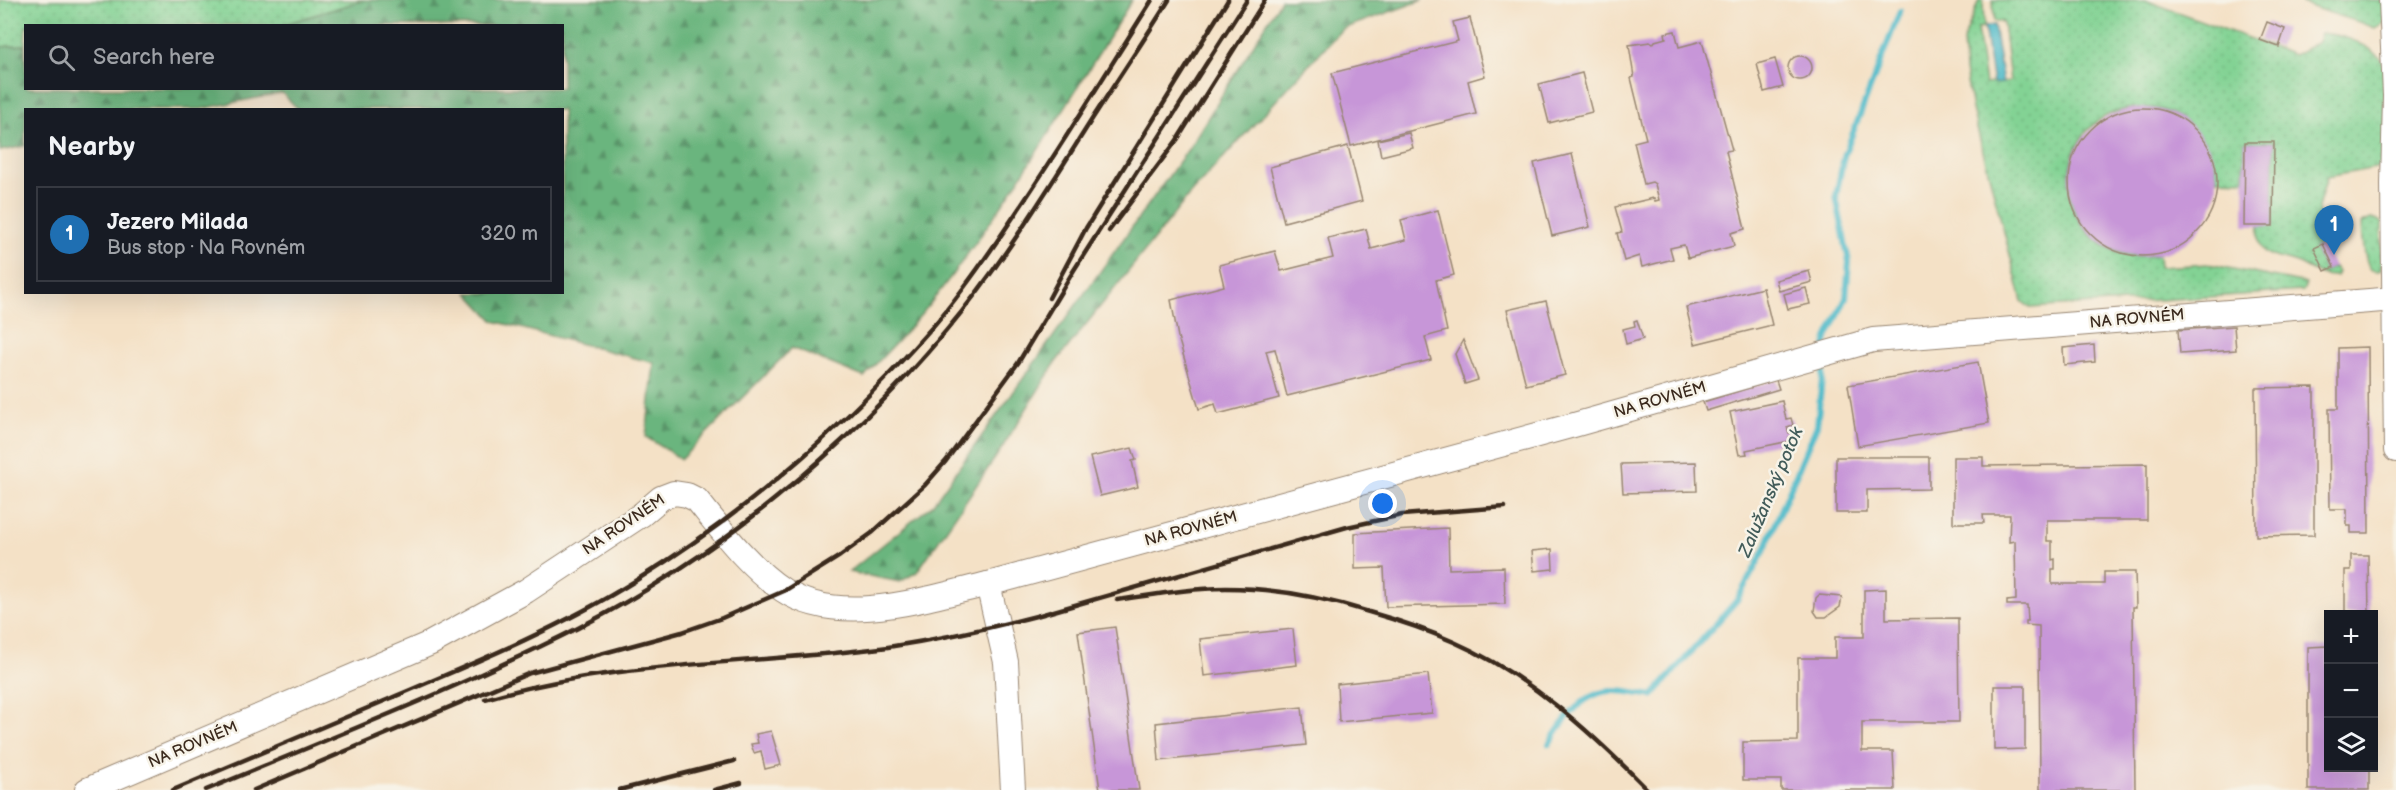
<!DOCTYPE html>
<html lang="en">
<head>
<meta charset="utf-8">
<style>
	body { margin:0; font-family:"Balsamiq Sans",sans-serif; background:#20242c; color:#f1f3f6 }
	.controls { position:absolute; right:18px; bottom:18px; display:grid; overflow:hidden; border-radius:0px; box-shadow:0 6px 24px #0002 }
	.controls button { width:54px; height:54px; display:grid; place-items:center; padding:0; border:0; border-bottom:2px solid #363941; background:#171b24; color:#f1f3f6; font:30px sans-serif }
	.you { position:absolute; left:1383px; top:504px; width:21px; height:21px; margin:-15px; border:4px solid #fff; border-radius:50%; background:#1a73e8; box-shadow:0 0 0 9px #1a73e833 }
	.badge { display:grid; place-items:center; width:39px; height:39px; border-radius:50%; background:#1f6fb2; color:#fff; font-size:20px; font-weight:700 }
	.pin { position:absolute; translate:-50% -50px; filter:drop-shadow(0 2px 3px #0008) }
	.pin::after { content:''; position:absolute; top:32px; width:21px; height:18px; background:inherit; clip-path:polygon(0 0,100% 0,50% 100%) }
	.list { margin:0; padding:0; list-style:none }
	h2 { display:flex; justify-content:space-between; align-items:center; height:78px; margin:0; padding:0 24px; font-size:26px }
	h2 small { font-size:20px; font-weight:400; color:#9ea1a6 }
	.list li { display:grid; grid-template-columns:39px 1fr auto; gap:18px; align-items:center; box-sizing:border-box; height:96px; margin:0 12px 12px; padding:0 12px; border:2px solid #363941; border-radius:0px }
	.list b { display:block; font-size:22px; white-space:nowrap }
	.list p { margin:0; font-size:20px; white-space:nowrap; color:#9ea1a6 }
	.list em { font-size:20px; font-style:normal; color:#9ea1a6 }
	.icon { flex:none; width:33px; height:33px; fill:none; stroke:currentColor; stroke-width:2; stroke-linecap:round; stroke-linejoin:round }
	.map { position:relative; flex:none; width:2396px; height:790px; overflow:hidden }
	.search { position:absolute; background:#171b24; box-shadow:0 6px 24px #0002; left:24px; top:24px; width:540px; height:66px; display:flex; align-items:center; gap:15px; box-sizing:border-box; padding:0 21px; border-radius:0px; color:#9ea1a6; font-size:22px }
	.panel { position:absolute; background:#171b24; box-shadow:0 6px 24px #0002; left:24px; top:108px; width:540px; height:186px; border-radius:0px }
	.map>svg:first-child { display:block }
	.grass { fill:url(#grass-dots); stroke:#5f7e59; stroke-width:1.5 }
	.forest { fill:url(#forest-firs); stroke:#52704e; stroke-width:1.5 }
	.water { fill:#4ebac9; stroke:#447274; stroke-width:1.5 }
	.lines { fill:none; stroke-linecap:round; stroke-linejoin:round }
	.stream { stroke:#4ebac9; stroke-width:6 }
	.building { fill:#c796d8 }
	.minor-casing { stroke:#988672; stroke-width:26 }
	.minor { stroke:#fff; stroke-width:24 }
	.rail { stroke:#3b2a1e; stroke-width:4.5 }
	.labels { text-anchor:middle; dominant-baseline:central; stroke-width:5; stroke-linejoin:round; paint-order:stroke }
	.street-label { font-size:16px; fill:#3b2a1e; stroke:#f7f3e8 }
	.water-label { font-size:18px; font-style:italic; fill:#425c5a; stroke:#f7f3e8 }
</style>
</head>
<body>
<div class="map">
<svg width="2396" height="790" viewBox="0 0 2396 790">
	<defs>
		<pattern id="grass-dots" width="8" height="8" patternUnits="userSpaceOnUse" patternTransform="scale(1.5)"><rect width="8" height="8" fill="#83d394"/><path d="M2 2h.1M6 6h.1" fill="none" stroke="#72b57f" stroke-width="1.8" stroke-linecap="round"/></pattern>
		<pattern id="forest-firs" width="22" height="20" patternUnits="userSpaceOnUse" patternTransform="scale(1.5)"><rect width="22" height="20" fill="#6ab57e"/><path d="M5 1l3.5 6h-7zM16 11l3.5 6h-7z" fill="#589367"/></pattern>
	</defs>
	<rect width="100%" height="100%" fill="#f7f3e8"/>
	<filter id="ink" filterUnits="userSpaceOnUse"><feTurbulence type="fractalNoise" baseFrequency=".0167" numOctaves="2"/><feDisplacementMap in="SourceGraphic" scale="12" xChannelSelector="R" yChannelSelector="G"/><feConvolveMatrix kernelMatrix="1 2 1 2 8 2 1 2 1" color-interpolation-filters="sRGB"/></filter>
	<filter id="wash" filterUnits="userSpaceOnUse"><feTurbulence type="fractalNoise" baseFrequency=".008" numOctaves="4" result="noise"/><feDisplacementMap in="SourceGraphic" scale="24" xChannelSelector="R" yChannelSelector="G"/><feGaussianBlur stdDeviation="1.35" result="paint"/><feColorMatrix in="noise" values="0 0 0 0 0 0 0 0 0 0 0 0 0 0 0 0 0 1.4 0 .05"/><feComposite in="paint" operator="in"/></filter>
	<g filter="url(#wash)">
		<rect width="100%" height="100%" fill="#f4e1c6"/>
		<!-- grass -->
		<g class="grass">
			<polygon points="0,0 364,0 282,25 26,26 25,45 0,47"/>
			<path d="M1979,0H1983L1984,27L1977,28L1985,84L2010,81L2003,22L1994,21L1993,0H2145L2294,55L2318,42L2321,33C2344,35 2375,45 2386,66V166L2327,177L2318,207L2323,244L2314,248L2325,271L2334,267L2338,272L2336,276C2323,277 2311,271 2301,265C2278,254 2255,263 2259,226H2273L2274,142H2245L2244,180L2217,179C2214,152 2201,131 2178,117C2165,108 2149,107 2134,108C2037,118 2052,271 2159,255L2160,267L2209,264L2306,284L2303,291L2030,308L2022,301L1972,109L1965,70L1963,41Z"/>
			<path d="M2304,0H2385L2384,23L2375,28C2350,18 2326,13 2302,3Z"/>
			<path d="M2371,219H2376L2382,223L2381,270C2377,271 2375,272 2372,270C2364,265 2362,232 2362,223Z"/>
		</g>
		<!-- forest -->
		<g class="forest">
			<path d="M364,0H1132C1066,105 1003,213 925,310C906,333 884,355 864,377L792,348L681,459L646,437L654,363L494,321L468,293L562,292V110L298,109L282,93L201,109L26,110L25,146L0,151V47L25,45L26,88H562V26L282,25Z"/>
			<polygon points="1281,0 1423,0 1342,29 1190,194 1056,362 1000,451 917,572 900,582 849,572 932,505 1189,148"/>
		</g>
		<!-- water -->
		<polygon class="water" points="1994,25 2003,83 1993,84 1984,27"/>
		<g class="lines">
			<!-- stream -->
			<g class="stream">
				<polyline points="1825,347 1827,338 1846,298 1849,262 1836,196 1844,156 1900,11"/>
				<path d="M1549,744C1562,722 1582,693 1610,691C1623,690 1639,694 1652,696L1737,600L1763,553L1817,425L1824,361"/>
			</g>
		</g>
		<g id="blocks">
			<!-- building -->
			<g class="building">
				<polygon points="1470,18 1485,76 1468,81 1476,114 1351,146 1332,73 1458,41 1453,22"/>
				<polygon points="2267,22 2285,29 2279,47 2260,40"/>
				<polygon points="1675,31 1679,47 1702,41 1732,150 1726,151 1745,229 1731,233 1734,246 1688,258 1684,245 1670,248 1673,259 1642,267 1639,256 1624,261 1617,233 1622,232 1615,207 1654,198 1655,201 1659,200 1655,184 1652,182 1644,184 1634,142 1646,139 1631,78 1634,77 1629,45 1650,42 1653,44 1655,41 1666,38 1665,33"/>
				<circle cx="1800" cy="68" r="12"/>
				<polygon points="1775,59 1783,87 1764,92 1757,64"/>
				<polygon points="1582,73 1592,112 1549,123 1539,84"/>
				<circle cx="2143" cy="182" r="74"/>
				<polygon points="1409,133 1413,148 1381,156 1378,140"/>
				<polygon points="2245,142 2274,142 2273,226 2244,226"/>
				<polygon points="1348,146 1362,201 1284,222 1270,167"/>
				<polygon points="1572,154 1590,227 1552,236 1534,163"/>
				<polygon points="1438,210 1454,275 1436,280 1447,331 1425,337 1431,360 1287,396 1275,349 1266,351 1279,398 1218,414 1215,404 1199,409 1178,337 1171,300 1224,286 1219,265 1275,251 1281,271 1333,258 1328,238 1366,229 1371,249 1406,240 1401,220"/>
				<polygon points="2323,244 2334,267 2325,271 2314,248"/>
				<polygon points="1809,271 1812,282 1779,291 1776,280"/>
				<polygon points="1763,288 1772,325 1695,344 1686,307"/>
				<polygon points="1806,288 1810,304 1788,309 1784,294"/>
				<polygon points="1546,301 1565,375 1526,385 1507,310"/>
				<polygon points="1637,320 1643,339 1626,344 1623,329 1635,326 1634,321"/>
				<polygon points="2234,326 2236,350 2180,354 2178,330"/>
				<polygon points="1463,340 1478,380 1465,384 1455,354"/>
				<polygon points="2094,345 2095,362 2064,365 2063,348"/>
				<polygon points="2368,347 2369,533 2351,533 2351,526 2347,526 2347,509 2330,509 2329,409 2338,409 2338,348"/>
				<polygon points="1978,362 1989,423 1858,446 1848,385"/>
				<polygon points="1776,380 1779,389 1706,411 1703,402"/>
				<polygon points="2314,387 2314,535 2256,536 2255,388"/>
				<polygon points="1782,401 1786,419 1791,418 1793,425 1787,427 1789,433 1793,432 1794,436 1789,437 1790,441 1746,450 1747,454 1739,455 1730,412"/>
				<polygon points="1132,448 1136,460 1132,461 1138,487 1100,496 1090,457"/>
				<polygon points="1836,457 1929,457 1929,489 1867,490 1867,513 1836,513"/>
				<polygon points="1953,457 1983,457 1983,466 2147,464 2147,520 2047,520 2047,541 2052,541 2052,560 2055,559 2055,569 2052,569 2052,584 2104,584 2104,572 2135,572 2136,607 2133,607 2135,790 2040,790 2039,626 2026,625 2026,621 2028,621 2027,605 2007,605 2007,601 2016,600 2015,541 2009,542 2010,515 1983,515 1984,523 1953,523"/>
				<polygon points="1696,462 1697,491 1623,493 1621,464"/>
				<polygon points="1448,528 1449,569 1504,567 1505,604 1386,607 1384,568 1355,569 1355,533"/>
				<polygon points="1552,549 1553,569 1534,571 1532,551"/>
				<polygon points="2351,555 2368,555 2369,614 2345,614 2345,570 2351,570"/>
				<polygon points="1886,589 1886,619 1958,618 1959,722 1862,722 1862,751 1893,751 1895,790 1781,790 1781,780 1743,780 1743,742 1798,741 1798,658 1835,658 1835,637 1864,637 1864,590"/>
				<polygon points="1819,595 1842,597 1840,607 1826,617 1818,617 1814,611 1816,598"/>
				<polygon points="1115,627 1139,790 1100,790 1078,632"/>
				<polygon points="1293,629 1297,665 1204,676 1200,639"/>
				<polygon points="2328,646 2328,768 2369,768 2369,790 2308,790 2308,647"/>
				<polygon points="1428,674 1432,713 1339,722 1337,684"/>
				<polygon points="1994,686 2025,686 2025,749 1994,750"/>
				<polygon points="1302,707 1306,745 1159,761 1156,723"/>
				<polygon points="771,731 781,765 765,769 761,751 754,753 751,744 758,743 756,734"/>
			</g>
		</g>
	</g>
	<g filter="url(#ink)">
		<use href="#blocks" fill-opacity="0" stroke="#988672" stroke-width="1.5"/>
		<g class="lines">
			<!-- minor casing -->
			<g class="minor-casing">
				<g id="minor">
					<polyline points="2391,0 2395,96 2393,184 2396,450"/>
					<polyline points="988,584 1006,662 1013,790"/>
					<path d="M87,790L431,643L526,591L641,515L661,498L674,493L687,495L697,500C723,532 749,567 783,590C839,628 928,598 988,584L1574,425L1873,340L2395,299"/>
				</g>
			</g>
			<!-- minor -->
			<use href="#minor" class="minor"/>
			<!-- rail -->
			<g class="rail">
				<polyline points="1109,231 1177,140 1265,0"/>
				<polyline points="1049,298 1086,228 1228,0"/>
				<path d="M1117,600C1153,595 1190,588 1226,588C1275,588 1322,597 1369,612C1397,620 1427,630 1454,642C1529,675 1592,733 1648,790"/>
				<path d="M485,699C616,660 754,665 888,647C939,639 990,628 1040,615L1347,527L1402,515L1505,507"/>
				<path d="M173,790C245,760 317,729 389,699C472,664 558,629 635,581C747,512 849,423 935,324C963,291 988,255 1012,219C1061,147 1106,73 1152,0"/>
				<path d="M206,790C330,738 457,689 578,628C716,558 847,449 946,331C1000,267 1044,195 1089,124C1115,83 1143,42 1169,0"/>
				<polyline points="254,790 530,673 682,632 722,618 784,591 840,556 872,533 925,485 946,461 1018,363 1074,270 1247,0"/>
				<polyline points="619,790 734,761"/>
				<polyline points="714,790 741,783"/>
			</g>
		</g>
	</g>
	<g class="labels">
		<!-- street labels -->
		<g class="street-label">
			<text transform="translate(2137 319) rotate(-5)">NA ROVNÉM</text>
			<text transform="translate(1660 400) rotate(-16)">NA ROVNÉM</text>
			<text transform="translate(624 525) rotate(-34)">NA ROVNÉM</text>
			<text transform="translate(1191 529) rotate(-15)">NA ROVNÉM</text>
			<text transform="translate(193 745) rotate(-23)">NA ROVNÉM</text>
		</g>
		<!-- water labels -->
		<g class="water-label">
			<text transform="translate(1771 492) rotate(-67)">Zalužanský potok</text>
		</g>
	</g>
</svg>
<div class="controls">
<button>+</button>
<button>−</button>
<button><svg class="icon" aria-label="layers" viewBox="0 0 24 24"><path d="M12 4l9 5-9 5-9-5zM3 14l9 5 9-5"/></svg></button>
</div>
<div class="you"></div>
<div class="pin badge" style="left:2334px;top:255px">1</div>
<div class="search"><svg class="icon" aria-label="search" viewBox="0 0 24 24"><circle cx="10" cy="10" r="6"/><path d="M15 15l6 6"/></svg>Search here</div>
<section class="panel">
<h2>Nearby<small></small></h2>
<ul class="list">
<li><span class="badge">1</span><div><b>Jezero Milada</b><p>Bus stop · Na Rovném</p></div><em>320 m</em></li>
</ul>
</section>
</div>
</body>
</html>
